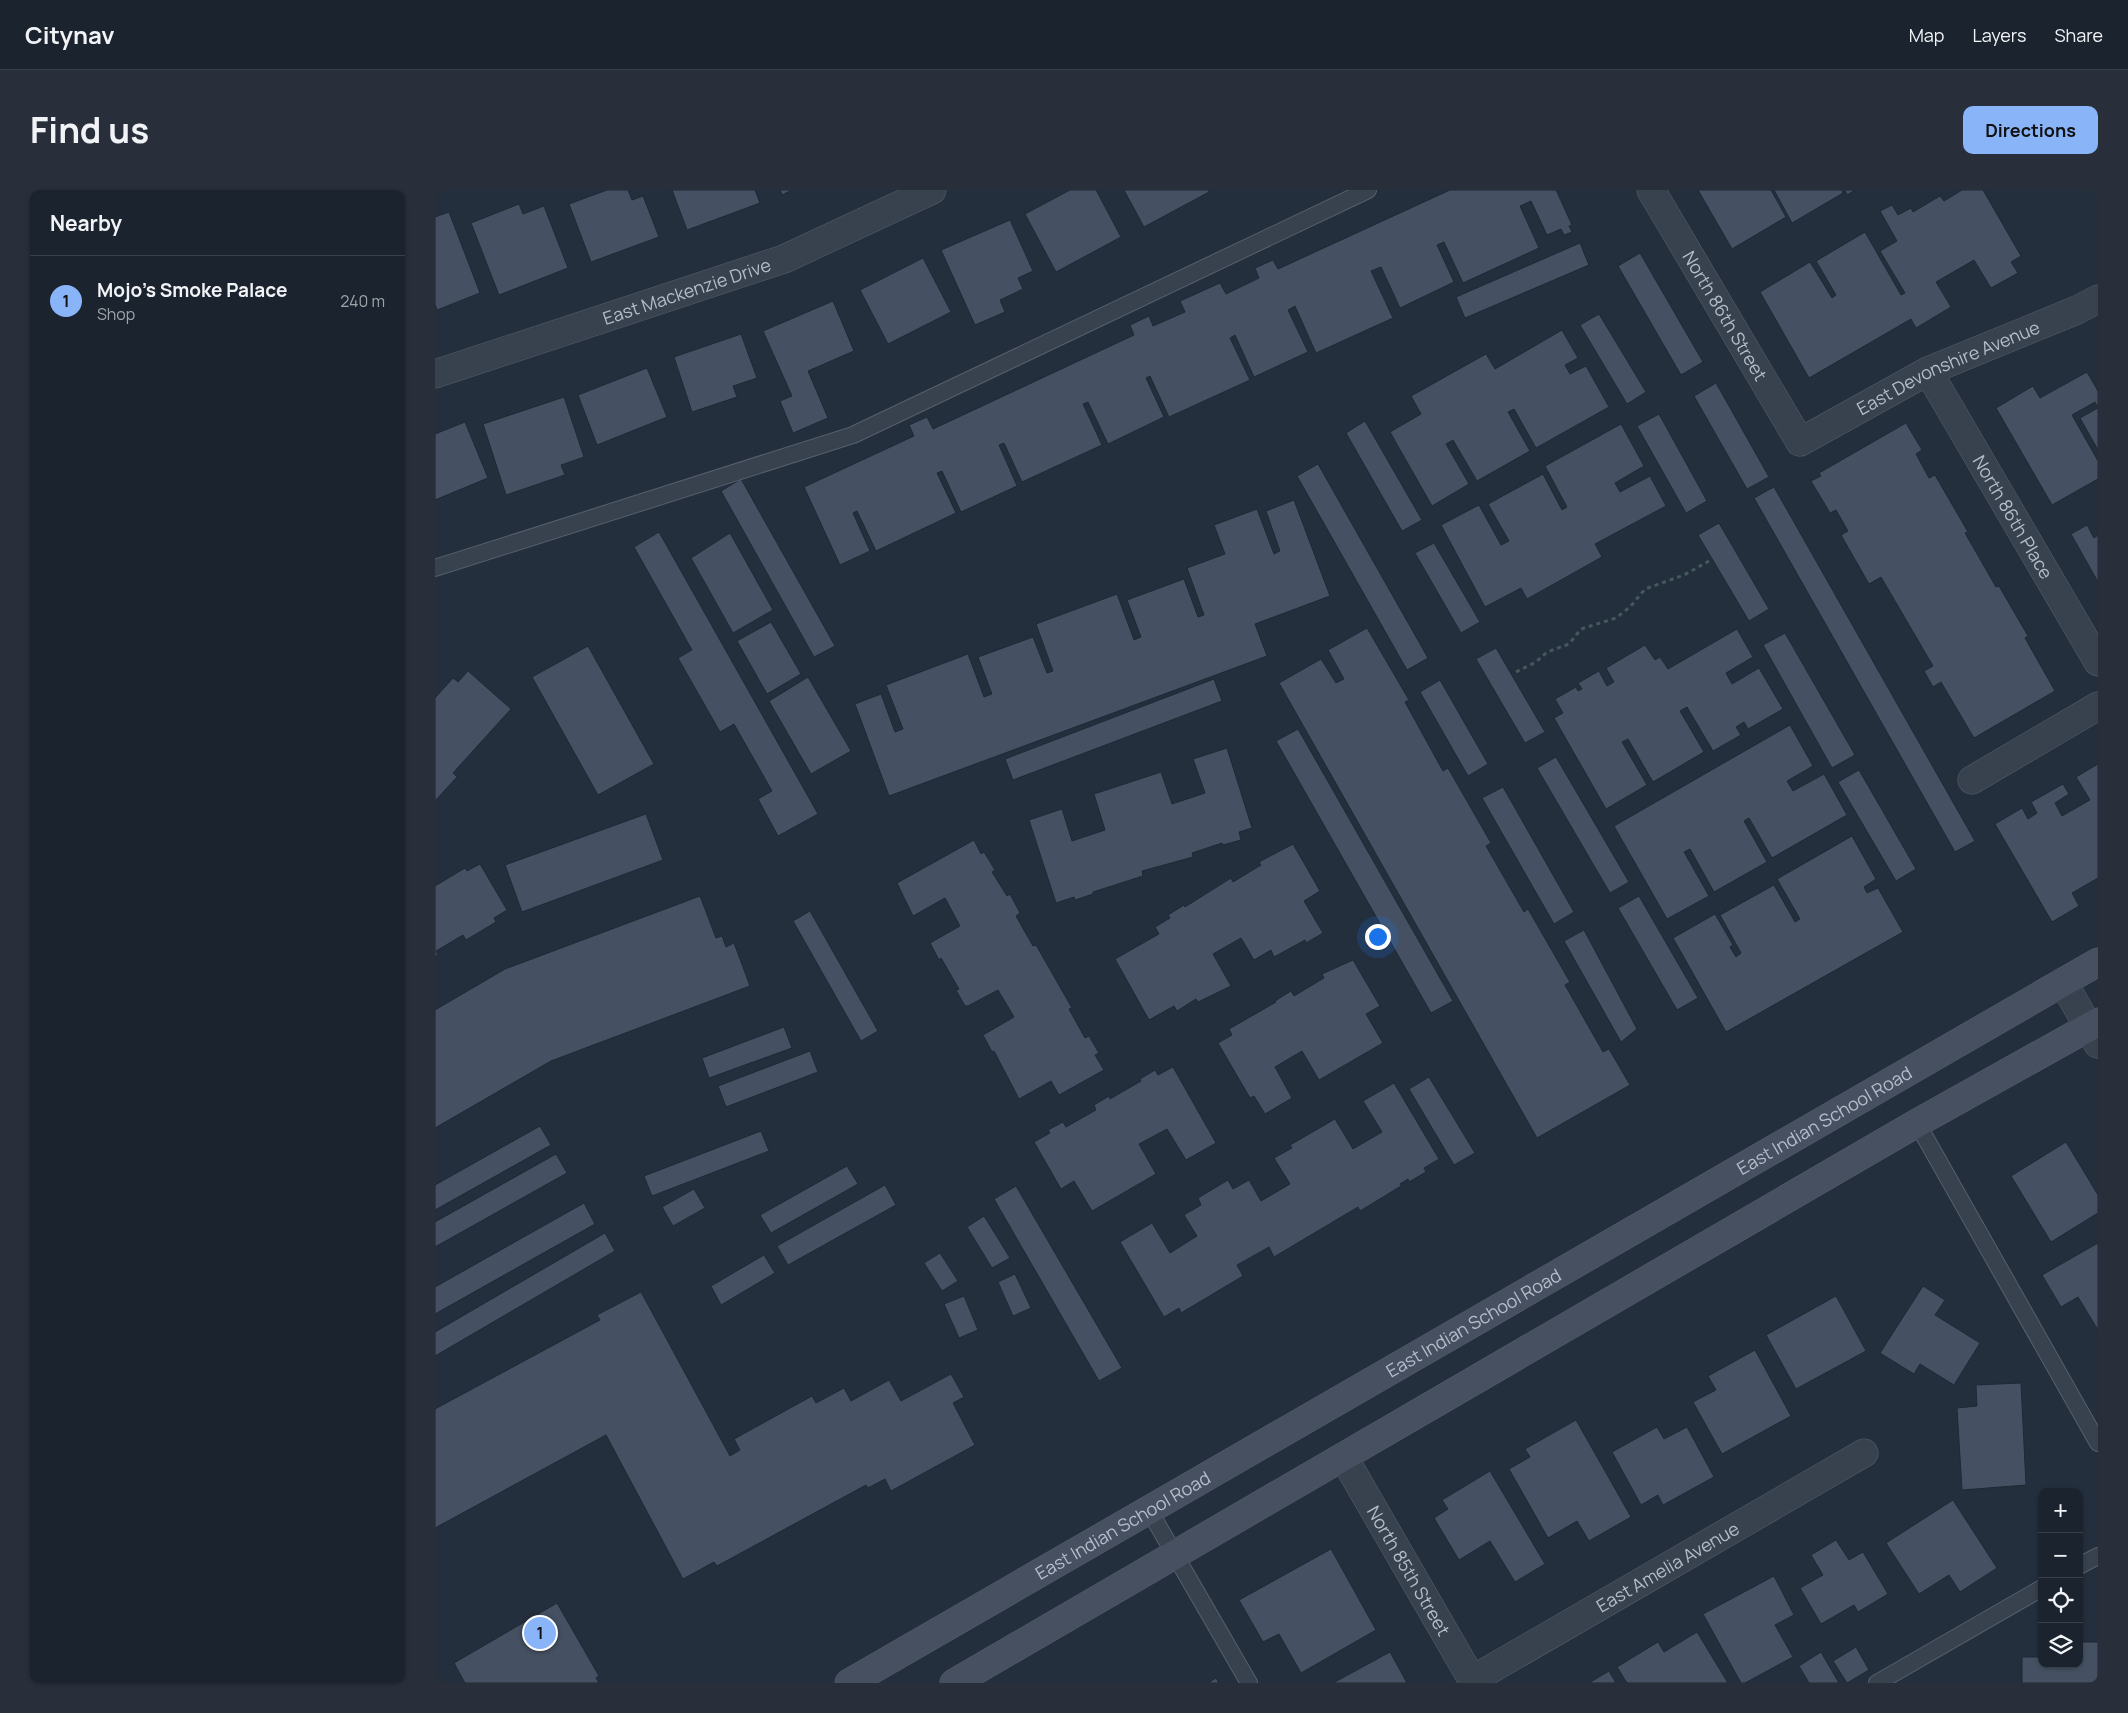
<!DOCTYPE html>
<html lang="en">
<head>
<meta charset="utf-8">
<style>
	body { margin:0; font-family:Manrope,sans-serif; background:#282f3a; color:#f1f3f6 }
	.controls { position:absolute; right:15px; bottom:15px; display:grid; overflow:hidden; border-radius:10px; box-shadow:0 1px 4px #0004 }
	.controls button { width:45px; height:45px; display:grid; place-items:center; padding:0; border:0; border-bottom:1px solid #39404a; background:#1b232e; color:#f1f3f6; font:25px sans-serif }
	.you { position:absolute; left:942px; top:746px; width:18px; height:18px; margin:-12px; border:4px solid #fff; border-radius:50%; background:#1a73e8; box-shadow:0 0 0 8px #1a73e833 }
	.badge { display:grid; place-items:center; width:32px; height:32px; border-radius:50%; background:#8ab4f8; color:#111; font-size:16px; font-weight:700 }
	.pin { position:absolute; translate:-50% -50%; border:2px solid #fff; box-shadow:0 1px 5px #0006 }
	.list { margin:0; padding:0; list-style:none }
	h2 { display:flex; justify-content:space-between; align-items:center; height:65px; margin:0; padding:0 20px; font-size:21px }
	h2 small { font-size:16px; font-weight:400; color:#a0a4aa }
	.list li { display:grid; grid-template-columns:32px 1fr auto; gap:15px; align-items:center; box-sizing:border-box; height:90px; padding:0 20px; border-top:1px solid #39404a }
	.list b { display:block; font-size:19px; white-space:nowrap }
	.list p { margin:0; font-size:16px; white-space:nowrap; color:#a0a4aa }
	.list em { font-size:16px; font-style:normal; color:#a0a4aa }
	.icon { flex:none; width:28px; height:28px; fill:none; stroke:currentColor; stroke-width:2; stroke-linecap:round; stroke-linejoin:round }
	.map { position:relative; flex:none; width:1663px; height:1493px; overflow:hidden; border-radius:10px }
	header { display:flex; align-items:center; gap:30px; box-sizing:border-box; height:70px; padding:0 25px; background:#1b232e; border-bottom:1px solid #39404a }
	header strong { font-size:24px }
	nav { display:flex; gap:28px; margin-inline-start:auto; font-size:18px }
	.intro { display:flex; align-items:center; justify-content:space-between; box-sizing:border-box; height:120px; padding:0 30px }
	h1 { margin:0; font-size:35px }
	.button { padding:12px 22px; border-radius:10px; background:#8ab4f8; color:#111; font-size:18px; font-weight:700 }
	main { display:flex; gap:30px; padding:0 30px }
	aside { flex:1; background:#1b232e; border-radius:10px; box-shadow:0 1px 4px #0004 }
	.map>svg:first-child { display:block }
	.building { fill:#455162; stroke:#1f2835 }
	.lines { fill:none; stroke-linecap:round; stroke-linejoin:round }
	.lane-casing { stroke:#565f6c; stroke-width:18 }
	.street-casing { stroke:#565f6c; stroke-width:29 }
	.secondary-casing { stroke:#565f6c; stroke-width:29 }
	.path { stroke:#44595c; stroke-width:3; stroke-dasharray:4 4; stroke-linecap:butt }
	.lane { stroke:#38414e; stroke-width:16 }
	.street { stroke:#38414e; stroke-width:28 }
	.secondary { stroke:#465061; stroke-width:28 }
	.labels { text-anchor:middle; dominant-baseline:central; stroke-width:5; stroke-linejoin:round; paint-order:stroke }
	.street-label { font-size:18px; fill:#b4bcc9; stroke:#1d2633 }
</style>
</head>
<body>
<header>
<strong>Citynav</strong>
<nav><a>Map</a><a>Layers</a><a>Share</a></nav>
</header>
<div class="intro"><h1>Find us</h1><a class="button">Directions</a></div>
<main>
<aside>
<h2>Nearby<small></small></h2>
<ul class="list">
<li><span class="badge">1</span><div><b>Mojo's Smoke Palace</b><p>Shop</p></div><em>240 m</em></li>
</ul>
</aside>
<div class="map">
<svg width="1663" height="1493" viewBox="0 0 1663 1493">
	<rect width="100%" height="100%" fill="#242f3e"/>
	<!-- building -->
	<g class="building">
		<polygon points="172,0 193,0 197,10 208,6 224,47 156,72 134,14"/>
		<polygon points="237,0 320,0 325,13 252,40"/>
		<polygon points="345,0 357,0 347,5"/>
		<polygon points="635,0 661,0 686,47 621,82 590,24"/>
		<polygon points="689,0 773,0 774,2 709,37"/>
		<polygon points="1015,0 1121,0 1137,35 1134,36 1137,42 1129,45 1126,39 1112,45 1096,11 1085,16 1104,58 1028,93 1009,52 1002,55 1019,92 965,118 946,77 936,81 958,128 881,163 860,116 853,120 873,162 819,187 800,145 795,148 815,190 734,227 715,186 711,188 729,227 673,254 653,212 648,214 667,255 587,292 569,253 564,255 582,296 526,322 507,281 502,283 521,323 441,361 422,321 418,323 435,361 405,375 369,297 479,246 474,235 492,227 498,239 699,145 695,135 714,126 718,136 750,122 745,111 785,93 791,104 824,88 820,78 838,70 843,79"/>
		<polygon points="1263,0 1336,0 1351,27 1297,59"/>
		<polygon points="1339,0 1407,0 1408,3 1357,33"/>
		<polygon points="1410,0 1420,0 1412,5"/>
		<polygon points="1527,0 1548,0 1586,66 1576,72 1583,83 1556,98 1539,70 1501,92 1516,117 1481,138 1476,129 1374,188 1325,102 1375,72 1397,108 1401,105 1381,71 1430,42 1466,105 1470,103 1445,61 1462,51 1445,21 1457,15 1463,25 1476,18 1478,22 1505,6 1509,11"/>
		<polygon points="84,14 88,24 109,16 133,78 64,105 36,33"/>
		<polygon points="14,22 45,103 2,120 0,114 0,27"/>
		<polygon points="575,30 598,81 583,88 588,99 565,110 570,122 540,135 506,60"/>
		<polygon points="1145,53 1154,75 1030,128 1021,107"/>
		<polygon points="1205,63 1268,172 1246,185 1183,76"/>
		<polygon points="488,68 516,122 453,154 425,100"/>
		<polygon points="398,111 419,161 373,181 393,228 358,243 345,211 357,206 328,141"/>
		<polygon points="1164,124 1211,202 1192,214 1145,135"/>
		<polygon points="1127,140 1143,168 1130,175 1135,184 1151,176 1174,217 1101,258 1079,219 1073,222 1095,261 1042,291 1018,250 1011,254 1034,294 997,316 955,242 986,224 976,206 1051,164 1060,179"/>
		<polygon points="306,144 322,188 298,196 302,207 257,222 239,167"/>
		<polygon points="212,178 232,227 162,255 143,205"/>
		<polygon points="1652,182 1663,201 1663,218 1660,212 1637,225 1663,271 1663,289 1617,315 1561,218 1598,196 1605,208"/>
		<polygon points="1281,193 1334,287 1312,299 1259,206"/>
		<polygon points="129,207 149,267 126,275 130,285 71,305 48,234"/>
		<polygon points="1663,218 1663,260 1645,228"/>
		<polygon points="1224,224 1272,311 1251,323 1202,236"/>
		<polygon points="930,231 987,330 967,341 911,243"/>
		<polygon points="30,232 53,288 0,310 0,244"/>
		<polygon points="1471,233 1487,260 1481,264 1494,288 1500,285 1533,342 1530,343 1561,397 1564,396 1593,446 1590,448 1620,501 1539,548 1506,492 1498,497 1489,481 1498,476 1446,387 1434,394 1406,345 1413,341 1401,320 1395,323 1376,291 1386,286 1384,283"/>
		<polygon points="1186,234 1209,276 1180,293 1185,302 1215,286 1231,316 1160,354 1167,367 1092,409 1086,398 1050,417 1006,335 1044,315 1066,355 1074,351 1053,314 1108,284 1127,320 1132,317 1110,276"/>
		<polygon points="883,274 993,468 972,480 862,286"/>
		<polygon points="306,289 400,456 379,467 286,301"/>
		<polygon points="1339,297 1540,651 1520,662 1319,308"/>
		<polygon points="859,310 895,406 820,434 832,466 454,606 420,514 446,504 460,542 468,539 451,495 533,464 549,507 557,504 543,467 598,447 612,483 618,481 601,434 682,404 699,450 706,447 692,410 749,389 763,427 769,425 752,378 790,364 779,335 822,319 839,364 845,361 831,321"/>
		<polygon points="1284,333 1334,419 1314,431 1263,345"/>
		<polygon points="1652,335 1659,348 1663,345 1663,392 1636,344"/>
		<polygon points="224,342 383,624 343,646 323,609 337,601 299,534 285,542 243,468 257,460 199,357"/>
		<polygon points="295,343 338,420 298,443 256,368"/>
		<polygon points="999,353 1045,432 1026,443 980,363"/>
		<polygon points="336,432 366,484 332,504 302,451"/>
		<polygon points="932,438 974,510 970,512 1008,581 1013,578 1056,653 1051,656 1089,722 1093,719 1135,792 1130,795 1168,862 1174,859 1195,895 1102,948 844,493 886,469 901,493 909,489 893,460"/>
		<polygon points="1302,439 1318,467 1291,483 1297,494 1324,478 1348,519 1313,539 1309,532 1301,537 1306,545 1278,561 1252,517 1245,521 1269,562 1218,592 1193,549 1187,552 1212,595 1171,619 1119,528 1128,523 1120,509 1141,497 1143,501 1147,499 1143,493 1164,481 1172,496 1179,492 1171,478 1210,455 1220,470 1225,467 1233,479"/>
		<polygon points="1350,443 1420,565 1397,578 1328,455"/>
		<polygon points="153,456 219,574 163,605 97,487"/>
		<polygon points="1061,458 1110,542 1090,553 1041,469"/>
		<polygon points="33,481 76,519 18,583 22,587 0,611 0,508 18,488 23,492"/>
		<polygon points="373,487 416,561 376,584 334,511"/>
		<polygon points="779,489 787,511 578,590 570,569"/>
		<polygon points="1005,490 1053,574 1033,586 985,502"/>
		<polygon points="1355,535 1378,576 1352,591 1358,601 1389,584 1412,625 1337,668 1314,628 1309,631 1332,672 1279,702 1255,659 1249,662 1274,706 1232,729 1179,636"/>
		<polygon points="863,539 1018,811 996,823 841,551"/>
		<polygon points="792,558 817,638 804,642 806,650 788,655 787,653 757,663 758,667 707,681 708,686 658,702 658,704 640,710 639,707 621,713 594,630 627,619 637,651 670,640 659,604 726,582 737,614 770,603 758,569"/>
		<polygon points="1121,567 1194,692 1175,703 1102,578"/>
		<polygon points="1663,574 1663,688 1637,703 1644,716 1617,732 1560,634 1587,618 1593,629 1602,623 1596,612 1628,594 1634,604 1620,613 1627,626 1655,610 1641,587"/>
		<polygon points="1424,580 1481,679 1461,691 1403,592"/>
		<polygon points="1068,597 1139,722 1119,734 1047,608"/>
		<polygon points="211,624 228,670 87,722 70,675"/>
		<polygon points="1417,646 1441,689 1429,697 1432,703 1443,698 1468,742 1291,842 1238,748 1280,724 1298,755 1295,757 1301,767 1306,763 1285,725 1339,695 1360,732 1365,729 1342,689"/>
		<polygon points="539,650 546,664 549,662 560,680 557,682 572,706 575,704 585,723 581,726 598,756 601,755 637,818 634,819 650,848 654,846 664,863 660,865 669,880 624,905 616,891 584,909 559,861 557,862 548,845 579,827 563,800 533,816 530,816 521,800 524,799 506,768 504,770 495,753 525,736 510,708 478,726 462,693"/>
		<polygon points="858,654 885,701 869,711 888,743 871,753 870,750 839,767 836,760 819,770 806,748 778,764 796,796 763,812 761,809 742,821 739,816 714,830 680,769 724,744 720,737 735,728 733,725 749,715 750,717 796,688 798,692 826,675 824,672"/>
		<polygon points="45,674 72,720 59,728 61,732 31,750 28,745 1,761 3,765 0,767 0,696 30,678 32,681"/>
		<polygon points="265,706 281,748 287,746 291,757 299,753 315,796 116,871 0,938 0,820 70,779"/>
		<polygon points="1204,706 1263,808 1242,820 1183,718"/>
		<polygon points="375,721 443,841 426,851 358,731"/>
		<polygon points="1149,740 1202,839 1186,852 1129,751"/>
		<polygon points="918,770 945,816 931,824 948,853 884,890 867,861 840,877 857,908 830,924 819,906 815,908 783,853 797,845 794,839 841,812 840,811 856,801 859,806 889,788 887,784"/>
		<polygon points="349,837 357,858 274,888 267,868"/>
		<polygon points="375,861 383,882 291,917 283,896"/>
		<polygon points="738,877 781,953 751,970 732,939 704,954 721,984 657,1021 639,991 626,999 599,952 615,943 613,940 628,932 631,937 661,920 659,915 674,906 675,909 706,891 705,889 720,880 723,885"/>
		<polygon points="994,887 1040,963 1019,975 974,899"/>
		<polygon points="959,893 1004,969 989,978 991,982 974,992 973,989 965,994 966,996 925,1021 923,1017 839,1067 834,1057 802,1075 808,1086 746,1123 744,1118 729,1127 685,1052 717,1033 735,1063 762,1046 749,1025 766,1015 763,1008 793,990 798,999 814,990 826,1011 855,994 839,968 857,958 855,955 900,929 918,959 947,942 928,911"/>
		<polygon points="105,936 116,955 0,1020 0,995"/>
		<polygon points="326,941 334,961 217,1006 209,986"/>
		<polygon points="1631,952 1663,1005 1663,1023 1616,1052 1576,986"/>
		<polygon points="121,964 132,983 0,1057 0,1032"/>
		<polygon points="412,976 423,994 336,1043 325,1025"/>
		<polygon points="450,995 461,1015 353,1075 342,1056"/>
		<polygon points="581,996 687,1178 664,1191 559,1009"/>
		<polygon points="259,999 270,1018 238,1036 227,1017"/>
		<polygon points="149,1013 160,1034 0,1124 0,1097"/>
		<polygon points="549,1026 575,1068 557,1078 532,1037"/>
		<polygon points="170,1043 180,1061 0,1166 0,1142"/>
		<polygon points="1663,1053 1663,1140 1643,1107 1626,1117 1607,1085"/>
		<polygon points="505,1063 523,1091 507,1101 489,1073"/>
		<polygon points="329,1065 340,1083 286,1115 276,1096"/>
		<polygon points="580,1084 596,1118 578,1126 563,1092"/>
		<polygon points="1488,1096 1510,1110 1500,1125 1545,1153 1519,1195 1485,1174 1479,1184 1445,1163"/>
		<polygon points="206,1102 295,1266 305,1260 299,1249 377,1206 381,1213 409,1198 416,1211 454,1190 466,1211 516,1184 529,1207 518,1213 540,1255 456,1301 450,1289 433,1298 431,1295 282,1376 279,1372 248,1389 171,1245 0,1338 0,1219 165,1130 162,1125"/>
		<polygon points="529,1106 543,1140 524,1148 509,1114"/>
		<polygon points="1401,1106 1431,1161 1361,1199 1331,1145"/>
		<polygon points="1320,1160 1356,1226 1287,1264 1258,1212 1281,1200 1273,1186"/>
		<polygon points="1586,1193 1591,1295 1527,1300 1522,1218 1542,1216 1541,1195"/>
		<polygon points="1141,1230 1196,1327 1154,1351 1142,1331 1113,1348 1074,1279 1095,1267 1090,1259"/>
		<polygon points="1222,1237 1229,1249 1252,1237 1279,1287 1228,1315 1223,1305 1206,1315 1177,1262"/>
		<polygon points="1055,1281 1110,1374 1080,1392 1055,1351 1024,1370 999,1328 1013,1319 1007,1310"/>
		<polygon points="1518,1310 1562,1378 1525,1402 1514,1385 1484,1404 1451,1353"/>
		<polygon points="1401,1350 1414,1370 1428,1362 1453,1404 1423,1422 1419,1415 1386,1434 1365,1398 1388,1385 1376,1365"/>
		<polygon points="896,1359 941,1440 866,1483 844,1444 828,1452 804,1410"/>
		<polygon points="1339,1386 1359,1425 1340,1435 1358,1467 1310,1493 1306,1493 1268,1424"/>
		<polygon points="122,1413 164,1486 161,1488 164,1493 30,1493 19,1473"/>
		<polygon points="1262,1442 1293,1493 1192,1493 1182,1477 1223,1452 1229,1462"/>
		<polygon points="1644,1452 1663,1452 1663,1493 1587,1493 1587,1467 1607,1467 1607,1474 1644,1474"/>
		<polygon points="1421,1457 1434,1480 1412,1493 1398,1471"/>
		<polygon points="955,1462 972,1493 898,1493"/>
		<polygon points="1386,1462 1404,1493 1374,1493 1364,1476"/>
		<polygon points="1174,1481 1181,1493 1154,1493"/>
		<polygon points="781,1488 784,1493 773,1493"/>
	</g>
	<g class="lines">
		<!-- lane casing -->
		<g class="lane-casing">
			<g id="lane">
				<polyline points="0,378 418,245 933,0"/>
				<polyline points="1482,933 1663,1253"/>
				<polyline points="714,1320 814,1493"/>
				<polyline points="1644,1376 1663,1366"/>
				<polyline points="1442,1493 1607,1398"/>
			</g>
		</g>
		<!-- street casing -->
		<g class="street-casing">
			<g id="street">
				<path id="s1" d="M1216,0L1365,252L1493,181L1642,120L1663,109"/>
				<path id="s2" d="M1493,181L1663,472"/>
				<path id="s3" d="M0,184L349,69L497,0"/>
				<polyline points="1537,590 1663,516"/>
				<polyline points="1628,792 1663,854"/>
				<path id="s4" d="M909,1268L1039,1493"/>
				<path id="s5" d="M1037,1490L1429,1263"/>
			</g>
		</g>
		<!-- secondary casing -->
		<g class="secondary-casing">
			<g id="secondary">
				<path id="s6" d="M414,1493L1663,772"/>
				<polyline points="519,1493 1482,933 1663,832"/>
			</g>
		</g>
		<!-- path -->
		<polyline class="path" points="1081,482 1101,472 1112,462 1134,454 1146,439 1181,428 1195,417 1210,399 1249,385 1274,371"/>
		<!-- lane -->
		<use href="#lane" class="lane"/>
		<!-- street -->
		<use href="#street" class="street"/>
		<!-- secondary -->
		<use href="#secondary" class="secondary"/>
	</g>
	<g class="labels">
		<!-- street labels -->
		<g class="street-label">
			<text stroke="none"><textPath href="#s3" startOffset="265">East Mackenzie Drive</textPath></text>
			<text stroke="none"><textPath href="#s1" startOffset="146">North 86th Street</textPath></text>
			<text stroke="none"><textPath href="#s1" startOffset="459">East Devonshire Avenue</textPath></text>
			<text stroke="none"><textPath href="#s2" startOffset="169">North 86th Place</textPath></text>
			<text stroke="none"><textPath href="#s6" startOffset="1126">East Indian School Road</textPath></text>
			<text stroke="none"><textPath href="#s6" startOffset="721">East Indian School Road</textPath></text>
			<text stroke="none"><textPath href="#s6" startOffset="316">East Indian School Road</textPath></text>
			<text stroke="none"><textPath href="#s5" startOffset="226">East Amelia Avenue</textPath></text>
			<text stroke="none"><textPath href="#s4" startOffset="130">North 85th Street</textPath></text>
		</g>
	</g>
</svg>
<div class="controls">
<button>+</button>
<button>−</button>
<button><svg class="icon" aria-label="locate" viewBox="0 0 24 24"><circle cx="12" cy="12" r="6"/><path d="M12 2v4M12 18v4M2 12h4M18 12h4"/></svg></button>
<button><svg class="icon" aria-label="layers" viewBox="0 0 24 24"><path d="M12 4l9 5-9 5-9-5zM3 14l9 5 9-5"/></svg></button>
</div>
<div class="you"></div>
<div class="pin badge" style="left:105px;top:1443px">1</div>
</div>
</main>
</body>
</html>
